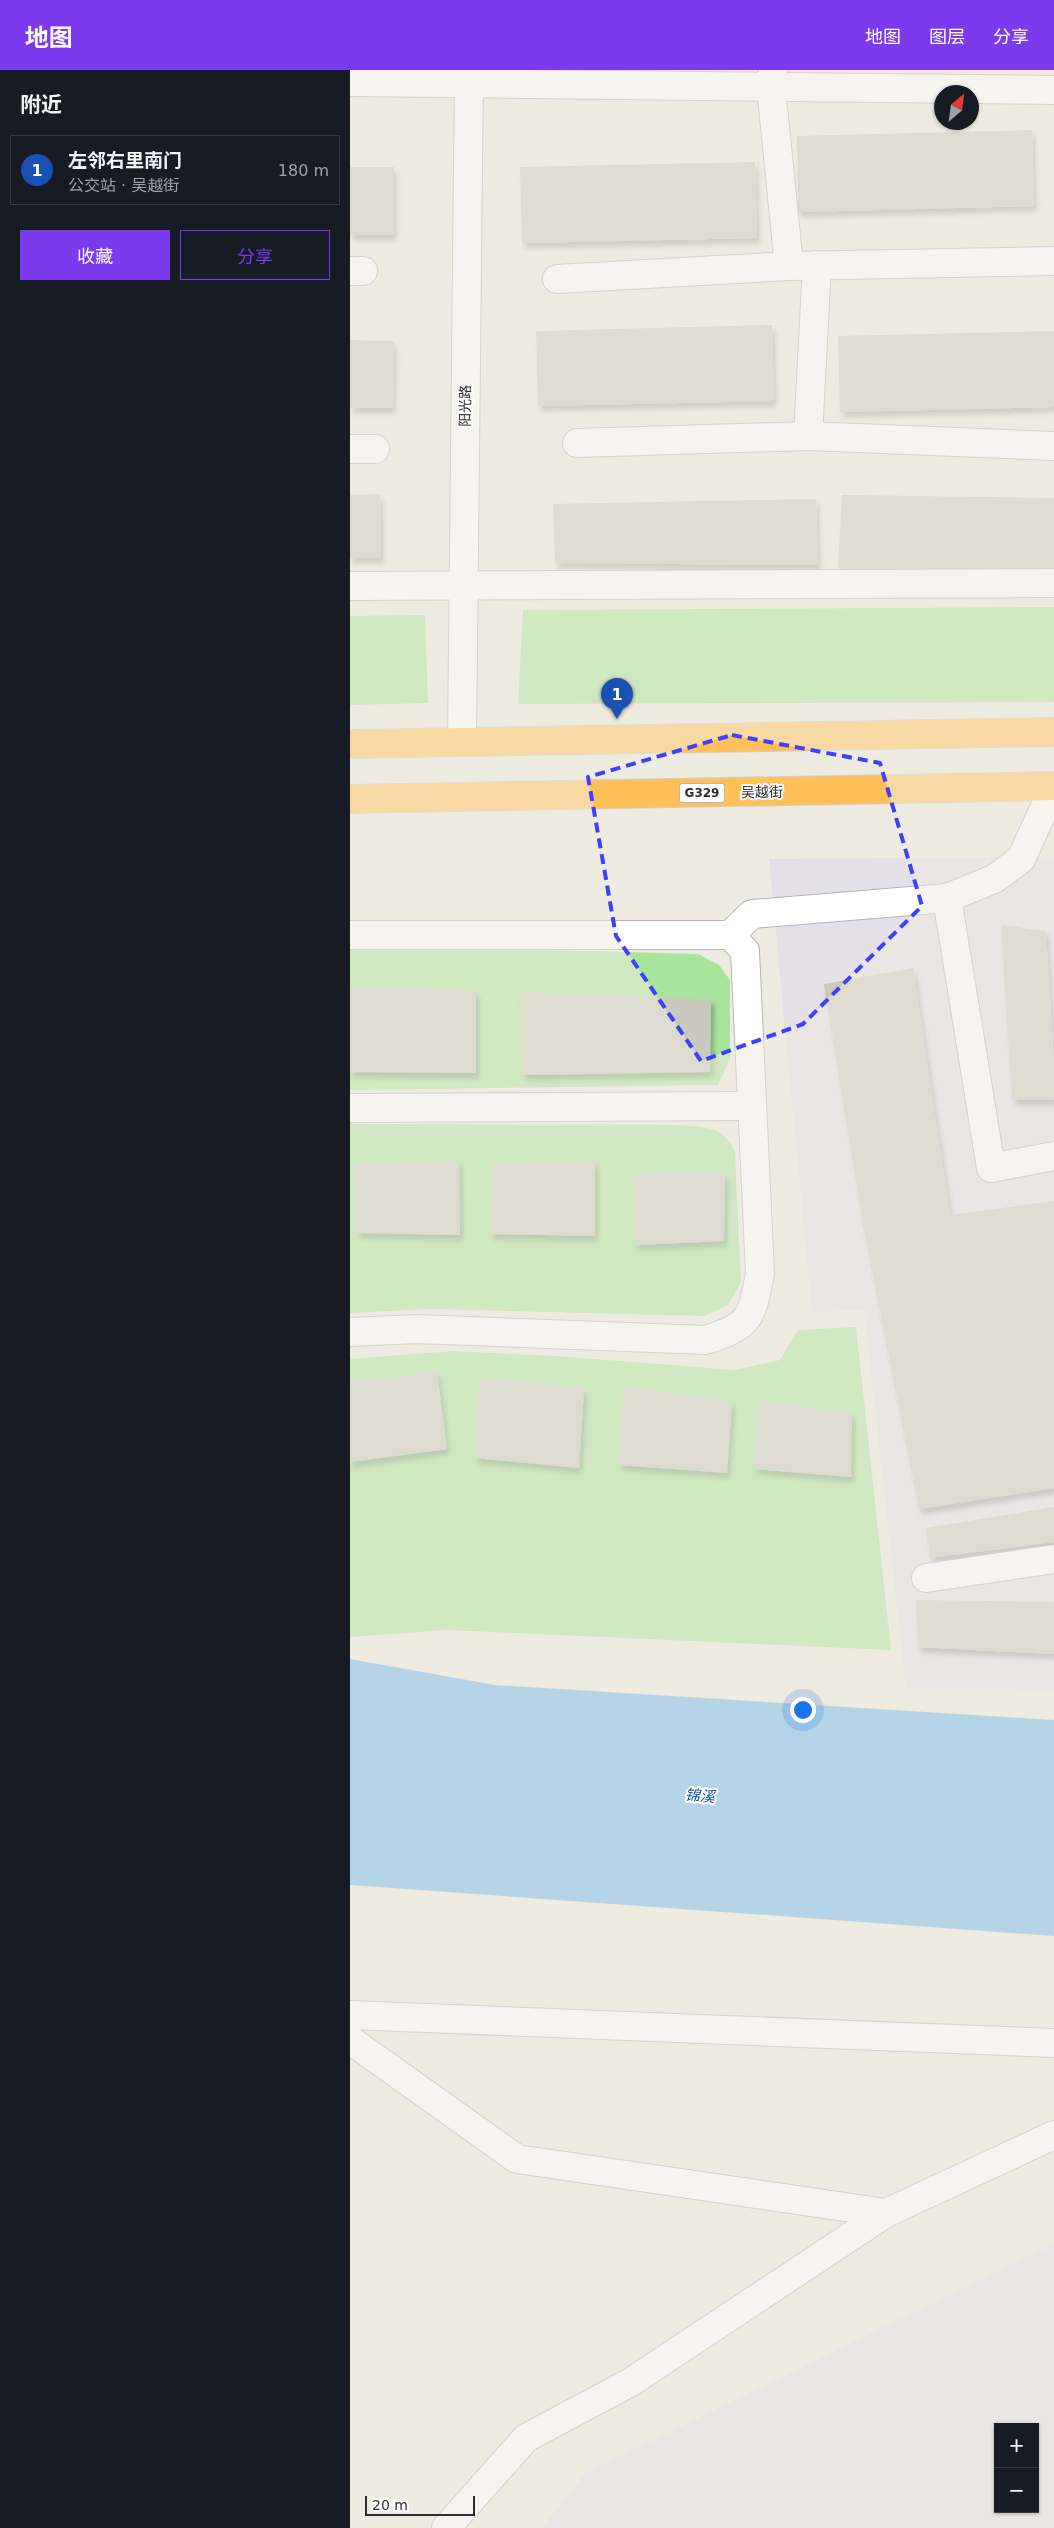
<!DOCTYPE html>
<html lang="zh">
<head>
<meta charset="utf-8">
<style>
	body { margin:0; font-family:"DejaVu Sans","Noto Sans SC",sans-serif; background:#242831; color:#f1f3f6 }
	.controls { position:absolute; right:15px; bottom:15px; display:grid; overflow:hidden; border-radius:0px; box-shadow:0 1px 4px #0004 }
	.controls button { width:45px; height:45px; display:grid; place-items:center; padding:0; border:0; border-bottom:1px solid #363941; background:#171b24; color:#f1f3f6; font:25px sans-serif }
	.compass { position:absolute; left:584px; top:15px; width:45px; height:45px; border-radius:50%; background:#171b24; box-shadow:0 1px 4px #0004; rotate:29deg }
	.scale { position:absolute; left:15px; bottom:12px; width:110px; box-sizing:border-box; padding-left:5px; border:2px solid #2d2d2d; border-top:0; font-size:14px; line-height:18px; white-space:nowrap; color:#2d2d2d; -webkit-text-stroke:4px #fff; paint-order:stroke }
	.you { position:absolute; left:452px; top:1639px; width:18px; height:18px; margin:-12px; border:4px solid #fff; border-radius:50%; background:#1a73e8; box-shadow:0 0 0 8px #1a73e833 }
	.badge { display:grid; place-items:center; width:32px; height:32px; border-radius:50%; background:#7c3aed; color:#fff; font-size:16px; font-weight:700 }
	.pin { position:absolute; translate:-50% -41px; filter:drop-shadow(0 1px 2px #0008) }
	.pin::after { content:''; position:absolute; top:26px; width:18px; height:15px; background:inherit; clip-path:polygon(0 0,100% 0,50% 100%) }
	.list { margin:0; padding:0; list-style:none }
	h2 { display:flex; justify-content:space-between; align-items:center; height:65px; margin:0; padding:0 20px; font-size:21px }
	h2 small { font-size:16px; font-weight:400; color:#9ea1a6 }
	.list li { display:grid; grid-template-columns:32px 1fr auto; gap:15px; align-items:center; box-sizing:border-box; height:70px; margin:0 10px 10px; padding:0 10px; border:1px solid #363941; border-radius:0px }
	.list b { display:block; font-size:19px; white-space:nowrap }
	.list p { margin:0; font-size:16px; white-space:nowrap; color:#9ea1a6 }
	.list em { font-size:16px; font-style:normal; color:#9ea1a6 }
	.actions { display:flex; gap:10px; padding:15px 20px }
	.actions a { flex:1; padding:11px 0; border:1px solid #7c3aed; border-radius:0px; text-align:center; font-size:18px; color:#7c3aed }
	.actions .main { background:#7c3aed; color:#fff }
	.map { position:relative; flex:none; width:704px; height:2458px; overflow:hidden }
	header { display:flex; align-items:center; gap:30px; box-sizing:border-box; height:70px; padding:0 25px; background:#7c3aed; color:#fff }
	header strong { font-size:24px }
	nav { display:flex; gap:28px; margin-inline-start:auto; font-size:18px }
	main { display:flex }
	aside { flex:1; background:#171b24 }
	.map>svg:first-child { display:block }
	.industrial { fill:#e3e0e7; fill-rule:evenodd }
	.green { fill:#a7e59c }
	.water { fill:#72b8f1 }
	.building { fill:#cac9be; filter:url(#shadow) }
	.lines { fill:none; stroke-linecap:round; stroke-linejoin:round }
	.minor-casing { stroke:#b3b3c0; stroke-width:30 }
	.highway-casing { stroke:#cdcdcd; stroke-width:30 }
	.minor { stroke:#fff; stroke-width:28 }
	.highway { stroke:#ffc05a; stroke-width:28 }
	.marked { fill:none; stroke:#3f3ffc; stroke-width:4; stroke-dasharray:10 6; stroke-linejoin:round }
	.labels { text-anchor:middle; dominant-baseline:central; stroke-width:4; stroke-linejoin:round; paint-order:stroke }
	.shield { fill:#fff; stroke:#6c6c6c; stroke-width:1 }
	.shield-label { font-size:12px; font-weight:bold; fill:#2d2d2d }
	.street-label { font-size:14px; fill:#2d2d2d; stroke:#fff }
	.water-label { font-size:15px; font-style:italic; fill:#0c53a2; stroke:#fff }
</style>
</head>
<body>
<header>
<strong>地图</strong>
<nav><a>地图</a><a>图层</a><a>分享</a></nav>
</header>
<main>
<aside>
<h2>附近<small></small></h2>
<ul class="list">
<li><span class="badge" style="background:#1a4fb4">1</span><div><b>左邻右里南门</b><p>公交站 · 吴越街</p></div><em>180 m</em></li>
</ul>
<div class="actions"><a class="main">收藏</a><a>分享</a></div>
</aside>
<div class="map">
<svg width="704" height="2458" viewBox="0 0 704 2458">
	<defs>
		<filter id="shadow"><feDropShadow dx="3" dy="5.5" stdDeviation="2.5" flood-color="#0004"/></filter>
	</defs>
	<rect width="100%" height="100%" fill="#eeebe0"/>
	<!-- industrial -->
	<g class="industrial">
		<polygon points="704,787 704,1619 556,1618 514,1239 462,1243 419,789"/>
		<path d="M704,2174V2458H192L236,2403ZM648,2357H685V2439H648Z"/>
	</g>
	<!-- green -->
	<g class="green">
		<polygon points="704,537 704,632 168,634 173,540"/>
		<polygon points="75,545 78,633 0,635 0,546"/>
		<polygon points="0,875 348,884 369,895 380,910 380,989 368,1015 0,1020"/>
		<path d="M0,1054L328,1055C357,1058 371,1054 385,1082L391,1212L378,1235L354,1246L81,1239L0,1243Z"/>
		<polygon points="506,1257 541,1580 98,1560 0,1567 0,1289 103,1281 205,1286 385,1300 430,1290 448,1260"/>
	</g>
	<!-- water -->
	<polygon class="water" points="0,1589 145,1615 704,1650 704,1866 0,1815"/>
	<!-- building -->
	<g class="building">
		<polygon points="682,60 684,136 448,142 447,66"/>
		<polygon points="405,92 407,168 172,173 170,97"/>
		<rect x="0" y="97" width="44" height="68"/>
		<polygon points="422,255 424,331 188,336 186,261"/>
		<polygon points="704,261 704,337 490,342 488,266"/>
		<polygon points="0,270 44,271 43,338 0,338"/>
		<polygon points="30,424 31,488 0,488 0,425"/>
		<polygon points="492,425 704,428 704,501 488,498"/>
		<polygon points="466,429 468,495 205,493 203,434"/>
		<polygon points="651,855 696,861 704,994 704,1030 662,1030"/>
		<polygon points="563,898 600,1145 704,1131 704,1418 569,1439 514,1161 474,914"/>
		<polygon points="0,917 126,921 126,1003 0,1002"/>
		<polygon points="170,922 361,929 360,1002 172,1005"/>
		<polygon points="109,1091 110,1165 7,1163 5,1093"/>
		<polygon points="245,1091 245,1166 140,1164 143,1093"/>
		<polygon points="283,1103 375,1103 374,1171 285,1175"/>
		<polygon points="87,1302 97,1379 0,1392 0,1312"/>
		<polygon points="130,1307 234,1319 229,1398 125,1388"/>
		<polygon points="274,1317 382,1332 377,1403 269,1395"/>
		<polygon points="411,1331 502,1343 501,1407 404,1399"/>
		<polygon points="704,1437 704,1472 580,1488 576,1458"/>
		<polygon points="566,1530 704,1532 704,1584 568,1577"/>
	</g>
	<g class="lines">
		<!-- minor casing -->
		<g class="minor-casing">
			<g id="minor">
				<polyline points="423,0 421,17 439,196"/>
				<polyline points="0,12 704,20"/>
				<polyline points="0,201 13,201"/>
				<polyline points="207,209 439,196 704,191"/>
				<polyline points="458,366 467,195"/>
				<polyline points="227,373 458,366 704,376"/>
				<polyline points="0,379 25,379"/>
				<polyline points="0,516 704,513"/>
				<polyline points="112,672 119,0"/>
				<polyline points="597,828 641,1098 704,1086"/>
				<path d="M0,865H380L395,881L410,1204C401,1249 401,1255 356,1270L66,1259L0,1262"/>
				<polyline points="380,865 402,844 597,828 644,809 671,789 704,717"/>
				<polyline points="0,1038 402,1036"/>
				<polyline points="576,1508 704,1489"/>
				<polyline points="0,1945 704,1973"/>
				<polyline points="0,1970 167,2089 536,2143 704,2065"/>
				<polyline points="96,2458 176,2368 281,2312 536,2143"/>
			</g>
		</g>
		<!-- highway casing -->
		<g class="highway-casing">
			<g id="highway">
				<polyline points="0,674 704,662"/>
				<polyline points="0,729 704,716"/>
			</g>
		</g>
		<!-- minor -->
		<use href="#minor" class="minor"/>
		<!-- highway -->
		<use href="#highway" class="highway"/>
	</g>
	<!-- marked area -->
	<path d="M0 0H704V2458H0ZM382,665L530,693L572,836L453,954L351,991L266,866L238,707Z" fill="#eeebe0" fill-opacity=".55" fill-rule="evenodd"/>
	<path class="marked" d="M382,665L530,693L572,836L453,954L351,991L266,866L238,707Z"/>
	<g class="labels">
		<!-- shield labels -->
		<rect class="shield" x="329.5" y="713.5" width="45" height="19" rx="4"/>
		<g class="shield-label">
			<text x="352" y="723">G329</text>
		</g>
		<!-- street labels -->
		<g class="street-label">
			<text transform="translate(115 336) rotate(-89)">阳光路</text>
			<text transform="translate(412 722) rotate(-1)">吴越街</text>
		</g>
		<!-- water labels -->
		<g class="water-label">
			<text transform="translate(350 1726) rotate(5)">锦溪</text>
		</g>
	</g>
</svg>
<div class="controls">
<button>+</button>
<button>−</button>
</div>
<svg class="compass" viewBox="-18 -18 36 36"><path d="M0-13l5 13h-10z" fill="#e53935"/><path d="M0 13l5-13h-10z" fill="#9ea1a6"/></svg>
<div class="scale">20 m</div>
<div class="you"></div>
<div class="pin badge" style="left:267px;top:649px;background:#1a4fb4">1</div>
</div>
</main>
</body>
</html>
